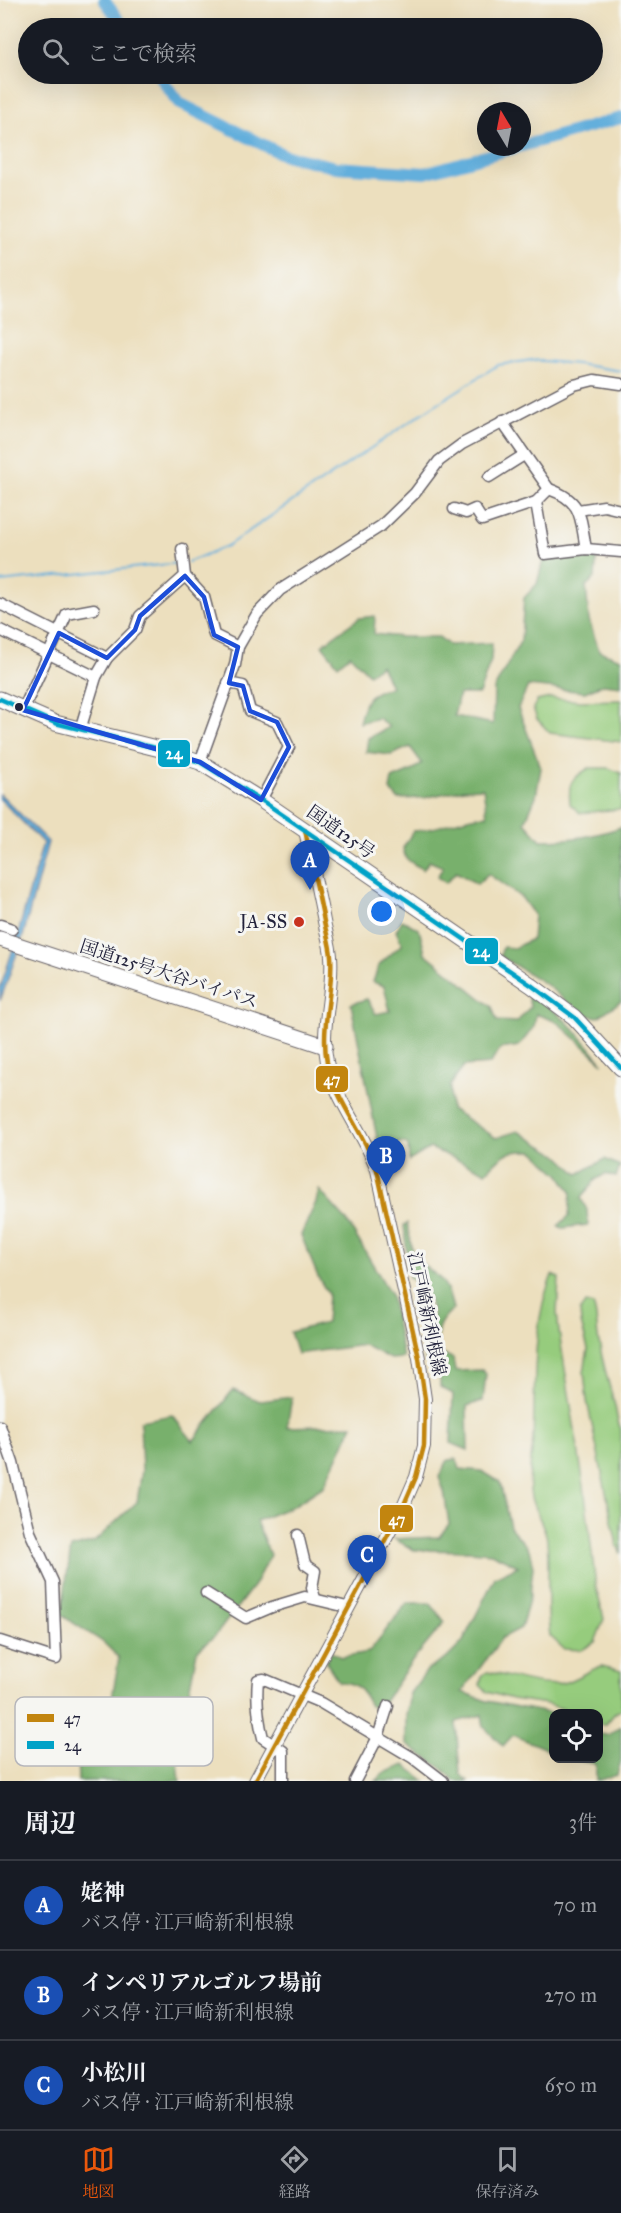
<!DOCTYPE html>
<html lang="ja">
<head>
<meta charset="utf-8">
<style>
	body { margin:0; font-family:"IM FELL Great Primer","Noto Serif JP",serif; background:#20242c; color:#f1f3f6 }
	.controls { position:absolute; right:18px; bottom:18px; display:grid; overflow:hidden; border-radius:12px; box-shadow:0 6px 24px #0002 }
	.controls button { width:54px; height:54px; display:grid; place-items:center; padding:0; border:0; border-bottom:2px solid #363941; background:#171b24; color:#f1f3f6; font:30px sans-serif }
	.compass { position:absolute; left:477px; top:102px; width:54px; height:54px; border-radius:50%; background:#171b24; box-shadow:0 6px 24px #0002; rotate:350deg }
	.you { position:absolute; left:382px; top:912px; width:21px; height:21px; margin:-15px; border:4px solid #fff; border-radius:50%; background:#1a73e8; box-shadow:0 0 0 9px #1a73e833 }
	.badge { display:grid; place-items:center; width:39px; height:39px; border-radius:50%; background:#ea580c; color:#fff; font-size:20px; font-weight:700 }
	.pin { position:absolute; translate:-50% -50px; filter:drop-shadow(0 2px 3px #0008) }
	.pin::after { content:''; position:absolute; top:32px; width:21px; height:18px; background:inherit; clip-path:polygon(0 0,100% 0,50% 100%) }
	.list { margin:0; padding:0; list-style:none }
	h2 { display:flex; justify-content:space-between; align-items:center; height:78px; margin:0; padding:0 24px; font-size:26px }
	h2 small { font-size:20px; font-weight:400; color:#9ea1a6 }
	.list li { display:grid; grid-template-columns:39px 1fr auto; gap:18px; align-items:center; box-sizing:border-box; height:90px; padding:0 24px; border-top:2px solid #363941 }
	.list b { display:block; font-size:22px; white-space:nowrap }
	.list p { margin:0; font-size:20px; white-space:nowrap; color:#9ea1a6 }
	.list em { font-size:20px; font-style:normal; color:#9ea1a6 }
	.icon { flex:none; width:33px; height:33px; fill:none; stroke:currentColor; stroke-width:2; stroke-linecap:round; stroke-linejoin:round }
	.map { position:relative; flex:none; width:621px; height:1781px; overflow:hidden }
	.search { position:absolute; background:#171b24; box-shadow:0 6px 24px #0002; left:18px; right:18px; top:18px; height:66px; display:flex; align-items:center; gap:15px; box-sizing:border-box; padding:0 21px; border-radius:33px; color:#9ea1a6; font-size:22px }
	.sheet { height:348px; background:#171b24 }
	nav { display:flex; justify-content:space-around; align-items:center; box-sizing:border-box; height:84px; border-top:2px solid #363941; background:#171b24; font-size:16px; color:#9ea1a6 }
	nav a { display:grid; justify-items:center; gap:3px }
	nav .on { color:#ea580c }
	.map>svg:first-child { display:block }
	.green { fill:#96cc7d; stroke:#5c775c; stroke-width:1.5 }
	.forest { fill:#78b06c; stroke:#4d6954; stroke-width:1.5 }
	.water { fill:#64afdc; stroke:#43688c; stroke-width:1.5 }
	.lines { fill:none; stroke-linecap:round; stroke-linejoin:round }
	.stream { stroke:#64afdc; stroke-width:2 }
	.river { stroke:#64afdc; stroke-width:12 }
	.minor-casing { stroke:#696469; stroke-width:13 }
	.major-casing { stroke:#696469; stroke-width:14 }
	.highway-casing { stroke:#696469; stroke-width:17 }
	.minor { stroke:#fff; stroke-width:10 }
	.major { stroke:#fff; stroke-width:12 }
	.highway { stroke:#fff; stroke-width:15 }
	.bus-1-casing { stroke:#f6f6f2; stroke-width:9 }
	.bus-2-casing { stroke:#f6f6f2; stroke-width:9 }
	.bus-1 { stroke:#c2850f; stroke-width:4.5 }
	.bus-2 { stroke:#02a2c7; stroke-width:4.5 }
	.marked { fill:none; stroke:#1d4ed8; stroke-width:4.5; stroke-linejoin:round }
	.bus-dot { fill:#22223b; stroke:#f6f6f2; stroke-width:2 }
	.poi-dot { fill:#c8321e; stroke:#f6f6f2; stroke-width:2 }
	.labels { text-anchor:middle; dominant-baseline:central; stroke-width:6; stroke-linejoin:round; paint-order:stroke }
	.street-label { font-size:18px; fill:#22223b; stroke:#f6f6f2 }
	.poi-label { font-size:18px; fill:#22223b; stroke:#f6f6f2; text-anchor:end }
	.key { fill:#f6f6f2; stroke:#b6b6bb; stroke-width:1.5 }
	.key-label { font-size:16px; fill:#22223b }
	.line-badge { stroke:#f6f6f2; stroke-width:2 }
	.badge-label { font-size:16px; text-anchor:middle; font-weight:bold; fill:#fff }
</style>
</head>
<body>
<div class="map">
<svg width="621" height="1781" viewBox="0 0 621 1781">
	<rect width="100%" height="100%" fill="#f6f6f2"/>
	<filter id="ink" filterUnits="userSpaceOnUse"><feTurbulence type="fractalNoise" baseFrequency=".0167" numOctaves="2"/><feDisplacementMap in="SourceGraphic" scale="12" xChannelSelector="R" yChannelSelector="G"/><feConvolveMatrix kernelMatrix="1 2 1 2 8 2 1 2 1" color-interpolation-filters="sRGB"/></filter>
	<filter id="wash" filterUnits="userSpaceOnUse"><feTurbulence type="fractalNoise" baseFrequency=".008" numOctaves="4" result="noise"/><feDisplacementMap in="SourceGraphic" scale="24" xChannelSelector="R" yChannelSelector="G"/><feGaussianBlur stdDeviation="1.35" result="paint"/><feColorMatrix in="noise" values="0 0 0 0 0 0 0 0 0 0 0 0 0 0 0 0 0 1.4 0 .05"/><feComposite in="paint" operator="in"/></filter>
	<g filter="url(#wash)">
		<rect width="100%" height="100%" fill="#ecdfbe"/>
		<!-- green -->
		<g class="green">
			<polygon points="550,698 581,701 621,700 621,742 550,733 537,719 533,708 537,701"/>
			<path d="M589,768H608L621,773V809L580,813L570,804C568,782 570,780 589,768Z"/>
			<path d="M552,1275L559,1278L557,1313L559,1332L584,1486L596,1587L604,1619L595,1642L582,1650L564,1649L550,1636C545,1604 550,1572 547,1540C546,1526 534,1512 531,1497C527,1478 532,1457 533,1438C536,1385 531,1326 552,1275Z"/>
			<path d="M585,1303L593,1305C598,1317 596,1330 599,1342C603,1363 608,1382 614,1402C617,1412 616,1420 621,1429V1554L617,1545L587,1401L584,1372L588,1349L581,1323L580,1311Z"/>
			<path d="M602,1666L621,1671V1710L616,1712L606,1724H599L598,1714L576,1713L547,1704L512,1699L487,1692L480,1685L482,1676L487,1672C508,1675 542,1689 563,1683C577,1679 588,1670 602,1666Z"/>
		</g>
		<!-- forest -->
		<g class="forest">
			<path d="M597,552L595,578L586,586L589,620L599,651L621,659V686L603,684L585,692L528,686L518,708L541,768L536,796L525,822L541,840C570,840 594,837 621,827V1001L598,1017L581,1014L547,985L500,956L503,947L514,948L532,939L534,915L522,898L488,874L477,884L456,872L446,883L437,877L443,867L429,861L423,870L406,859L403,848L413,831C441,830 460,816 487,815L483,788L464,789L424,798L398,799L390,790L392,779L411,771L422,763L410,747L391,755L366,752L368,738L389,727L378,718L359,723C364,700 366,693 391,687L381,665L369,674L350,655L338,665L322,645L359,618L375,616L374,634L402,637H439L449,645L492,643L491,660L479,694H459L454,716L493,724L494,689L521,640L524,598L537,584L544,556Z"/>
			<path d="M402,920L419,929L425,953L492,1007L497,1021L517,1022L530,1007L528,995C560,1009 580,1036 603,1063L557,1022L536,1014L534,1027L519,1046L500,1049L490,1064L464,1066L450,1086L451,1109L496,1138L518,1131L558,1155L578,1174L605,1159L620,1166L616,1177L605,1174L595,1180L581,1198L587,1210L588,1225L563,1228L558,1226L569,1216L571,1192L560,1175L533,1151C506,1150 504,1153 486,1172L430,1148L409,1161L408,1144L399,1142L390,1162L381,1159L351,1004L367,999L376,1014L390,1011L384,986L373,982L379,965L402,944L396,931Z"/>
			<polygon points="319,1190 347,1221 391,1295 403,1358 390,1359 364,1345 297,1354 290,1332 326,1323 328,1294 318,1277 301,1235 316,1202"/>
			<path d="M407,1223L413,1256C437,1279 445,1273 453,1309C435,1325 437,1330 438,1353L453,1358L455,1371L482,1370L486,1374L483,1401L467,1406L468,1450L451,1443L453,1394L440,1387V1365L425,1360L426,1335L433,1315L426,1289L409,1277L404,1225Z"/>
			<polygon points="233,1390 260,1401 292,1397 287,1427 353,1425 324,1486 295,1505 256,1521 270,1555 254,1585 216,1635 197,1651 177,1752 180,1781 78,1781 76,1723 111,1704 119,1658 103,1642 61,1615 71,1548 94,1542 137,1502 142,1470 140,1421 172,1415 193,1441"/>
			<polygon points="456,1459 460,1469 482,1471 500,1482 510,1527 529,1549 533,1567 530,1596 521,1628 502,1638 462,1692 487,1701 554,1714 553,1752 513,1735 503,1746 484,1727 482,1715 456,1722 460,1774 468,1781 455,1781 443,1769 406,1744 406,1715 410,1693 428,1669 446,1659 462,1643 495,1577 518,1566 491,1553 471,1551 414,1550 394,1539 439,1537 449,1524 444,1491 439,1477 448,1460"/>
			<path d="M407,1603H430L445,1622L409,1665L379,1709L370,1706C362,1691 358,1682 339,1682L326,1662L331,1652L341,1657L369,1652Z"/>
			<polygon points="621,1726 621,1761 617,1775 596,1781 596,1764 571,1759 598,1758 599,1734 609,1735"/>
			<polygon points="405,1765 425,1781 376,1781 384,1773"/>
		</g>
		<!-- water -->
		<polygon class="water" points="0,794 48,842 23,936 0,1001 0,989 18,934 43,843 0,799"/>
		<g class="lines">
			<!-- stream -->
			<g class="stream">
				<polyline points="188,562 227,546 424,412 498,365 532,360 577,364 621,371"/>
				<polyline points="0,582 179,563"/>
			</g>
			<!-- river -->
			<g class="river">
				<polyline points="104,0 125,28"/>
				<polyline points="158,74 179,103 284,155 336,167 425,173 518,147"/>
				<polyline points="522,146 621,118"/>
			</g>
		</g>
	</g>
	<g filter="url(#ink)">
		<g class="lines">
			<!-- minor casing -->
			<g class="minor-casing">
				<g id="minor">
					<polyline points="502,422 549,489"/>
					<polyline points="489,477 524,455"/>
					<polyline points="536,502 545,554 586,549 621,552"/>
					<path d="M454,509L466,513L475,509L482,520L536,502L549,489C583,501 580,517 586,549"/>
					<polyline points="578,510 604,506 621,510"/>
					<polyline points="185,576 204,597 214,635 238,647"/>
					<polyline points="0,604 107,658"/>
					<polyline points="0,630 96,677"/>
					<polyline points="228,683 243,686 250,711 277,722 289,747 261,800"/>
					<polyline points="23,710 67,614 94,609"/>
					<polyline points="80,730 96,677 107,658 135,630 140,616 185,576 182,549"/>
					<polyline points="200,762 235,665 238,647 257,614 280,590 381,526 415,493 439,461 462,444 574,385 594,380 621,384"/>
					<polyline points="0,925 12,929"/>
					<polyline points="0,1426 13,1463 30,1532 53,1582 56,1659 0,1641"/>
					<polyline points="298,1535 305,1564 315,1571 312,1588 315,1598"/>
					<polyline points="206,1593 246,1618 272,1607 305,1597 347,1607"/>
					<path d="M283,1781V1751L263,1738C258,1718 256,1700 258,1680L264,1679L321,1703L413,1758L443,1781"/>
					<polyline points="355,1781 378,1737 388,1706"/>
				</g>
			</g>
			<!-- major casing -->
			<g class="major-casing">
				<path id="major" d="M255,1781L403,1507L416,1477L424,1446L425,1399L419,1358L377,1170C364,1132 336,1102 327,1062C320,1026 334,992 331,956C330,943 325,929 323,916C317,887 311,859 305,830"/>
			</g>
			<!-- highway casing -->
			<g class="highway-casing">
				<g id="highway">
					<polyline points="0,699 55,723 160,749 200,762 261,800 531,985 574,1017 621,1068"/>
					<polyline points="0,939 325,1046"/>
				</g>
			</g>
			<!-- minor -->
			<use href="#minor" class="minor"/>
			<!-- major -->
			<use href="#major" class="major"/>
			<!-- highway -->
			<use href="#highway" class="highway"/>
			<!-- bus-1 casing -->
			<g class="bus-1-casing">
				<path id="bus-1" d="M255,1781L403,1507L416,1477L424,1446L425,1399L419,1358L377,1170C364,1132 336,1102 327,1062C320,1026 334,992 331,956C330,943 325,929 323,916C317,887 311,859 305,830"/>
			</g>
			<!-- bus-2 casing -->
			<g class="bus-2-casing">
				<polyline id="bus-2" points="0,699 55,723 160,749 200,762 261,800 531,985 574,1017 621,1068"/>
			</g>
			<!-- bus-1 -->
			<use href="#bus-1" class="bus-1"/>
			<!-- bus-2 -->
			<use href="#bus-2" class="bus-2"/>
		</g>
	</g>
	<!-- marked area -->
	<path class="marked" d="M185,576L204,597L214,635L238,647L229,683L243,686L250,711L277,722L289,747L261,800L200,762L23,710L59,633L107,658L135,630L140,616Z"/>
	<!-- markers -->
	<circle class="bus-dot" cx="19" cy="707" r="5"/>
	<circle class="poi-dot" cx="299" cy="922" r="6"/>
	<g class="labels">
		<!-- street labels -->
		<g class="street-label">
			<text transform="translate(341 832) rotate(35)">国道125号</text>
			<text transform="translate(169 974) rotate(18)">国道125号大谷バイパス</text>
			<text transform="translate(427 1314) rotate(78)">江戸崎新利根線</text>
		</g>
		<!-- poi labels -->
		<g class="poi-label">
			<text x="287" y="922">JA-SS</text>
		</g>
	</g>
	<!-- legend -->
	<rect x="15" y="1697" width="198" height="69" rx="9" class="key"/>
	<rect x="27" y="1714" width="27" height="8" fill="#c2850f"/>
	<rect x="27" y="1741" width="27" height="8" fill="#02a2c7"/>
	<g class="key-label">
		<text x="64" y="1724">47</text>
		<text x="64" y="1751">24</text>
	</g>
	<g class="line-badge">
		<rect x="157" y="739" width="34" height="29" rx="6" fill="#02a2c7"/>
		<rect x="464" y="937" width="35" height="28" rx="6" fill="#02a2c7"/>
		<rect x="315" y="1065" width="34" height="28" rx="6" fill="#c2850f"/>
		<rect x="379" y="1504" width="35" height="29" rx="6" fill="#c2850f"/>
	</g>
	<g class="badge-label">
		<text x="174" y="759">24</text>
		<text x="481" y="957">24</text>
		<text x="332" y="1085">47</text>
		<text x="397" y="1525">47</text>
	</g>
</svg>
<div class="controls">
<button><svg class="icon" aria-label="locate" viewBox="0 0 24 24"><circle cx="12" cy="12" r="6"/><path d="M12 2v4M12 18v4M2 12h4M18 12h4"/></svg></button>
</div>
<svg class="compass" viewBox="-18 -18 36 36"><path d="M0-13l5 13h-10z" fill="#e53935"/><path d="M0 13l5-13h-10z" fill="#9ea1a6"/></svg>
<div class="you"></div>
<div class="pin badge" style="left:310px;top:890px;background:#1a4fb4">A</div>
<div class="pin badge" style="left:386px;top:1186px;background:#1a4fb4">B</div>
<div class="pin badge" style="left:367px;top:1585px;background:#1a4fb4">C</div>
<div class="search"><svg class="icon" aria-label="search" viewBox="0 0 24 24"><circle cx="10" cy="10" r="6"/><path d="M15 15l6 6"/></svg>ここで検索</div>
</div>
<section class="sheet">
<h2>周辺<small>3件</small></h2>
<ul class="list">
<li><span class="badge" style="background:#1a4fb4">A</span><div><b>姥神</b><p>バス停 · 江戸崎新利根線</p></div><em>70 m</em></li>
<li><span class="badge" style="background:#1a4fb4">B</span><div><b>インペリアルゴルフ場前</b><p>バス停 · 江戸崎新利根線</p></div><em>270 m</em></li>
<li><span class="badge" style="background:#1a4fb4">C</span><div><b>小松川</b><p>バス停 · 江戸崎新利根線</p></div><em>650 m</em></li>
</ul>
</section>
<nav>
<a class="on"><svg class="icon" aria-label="map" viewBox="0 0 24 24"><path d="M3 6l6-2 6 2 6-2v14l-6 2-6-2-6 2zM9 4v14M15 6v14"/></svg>地図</a>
<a><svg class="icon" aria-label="directions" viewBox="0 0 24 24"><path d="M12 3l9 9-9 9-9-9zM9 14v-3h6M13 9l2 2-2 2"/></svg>経路</a>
<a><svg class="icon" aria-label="saved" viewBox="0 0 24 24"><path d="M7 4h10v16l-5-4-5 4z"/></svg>保存済み</a>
</nav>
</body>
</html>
